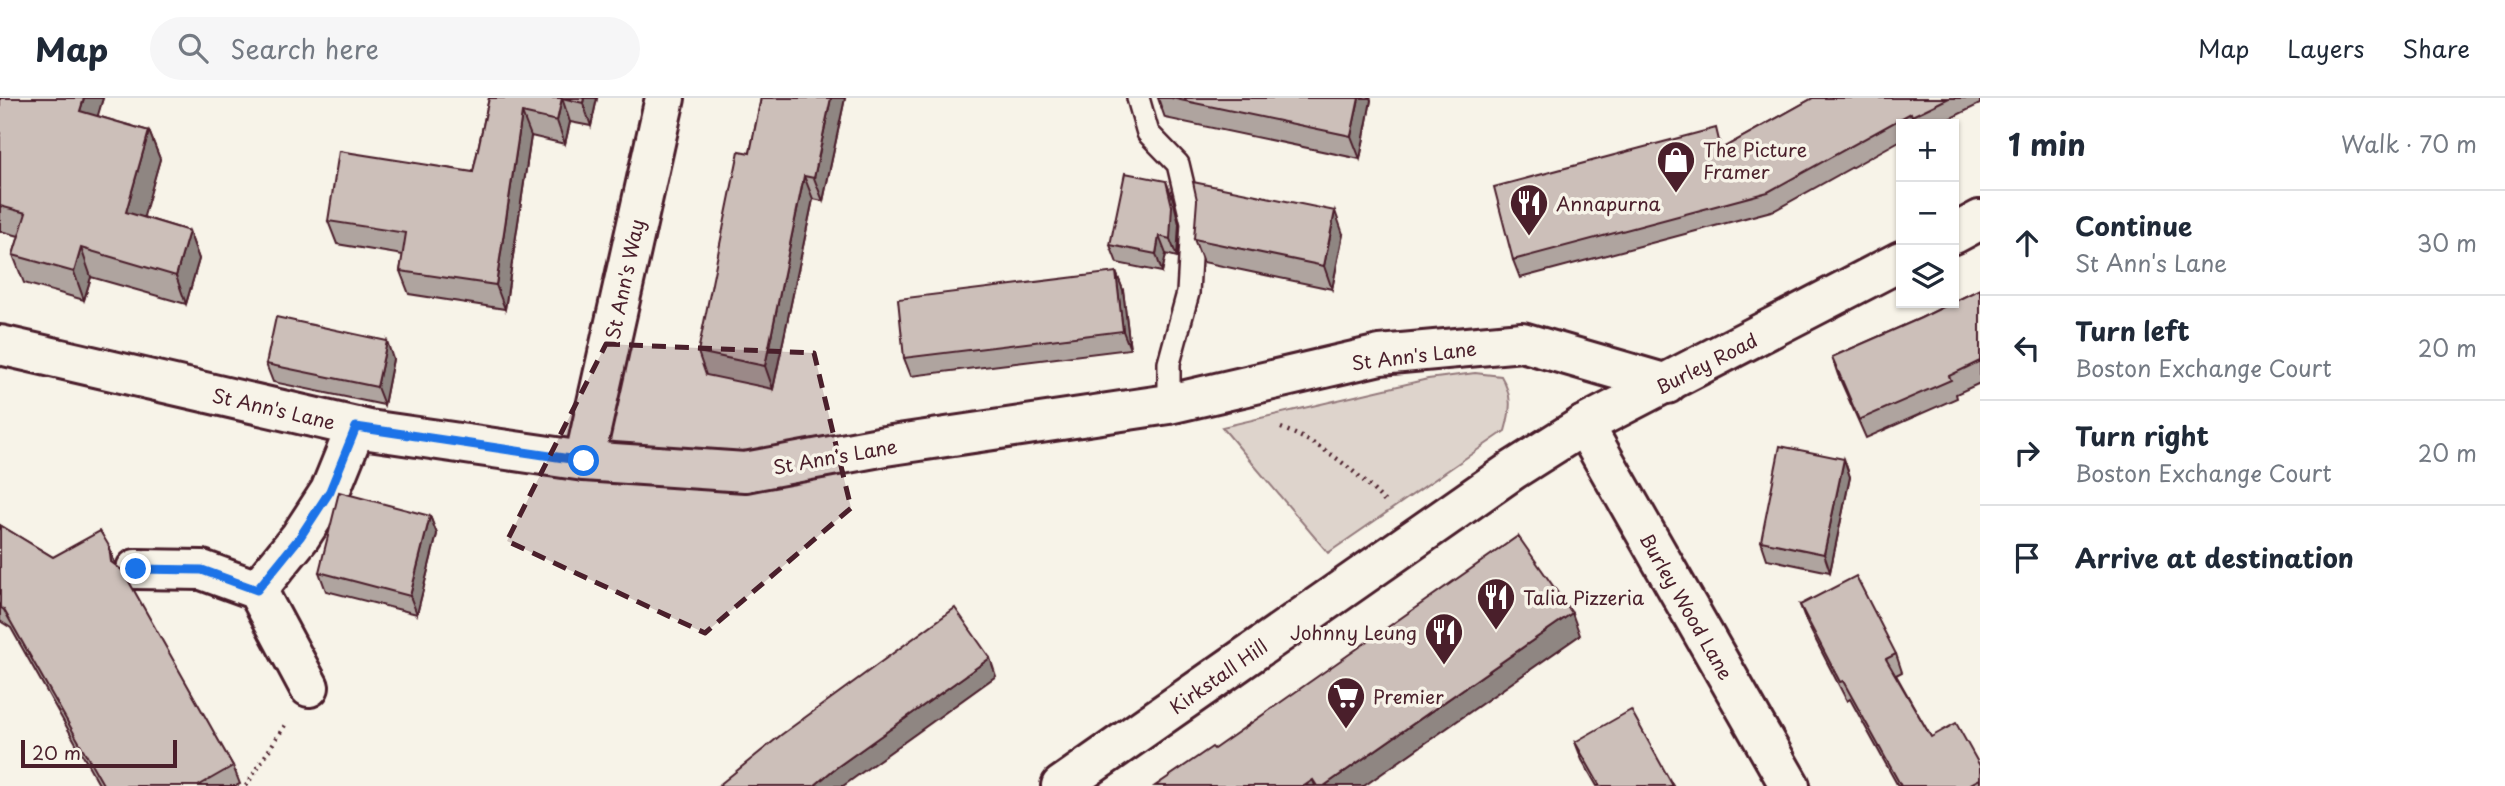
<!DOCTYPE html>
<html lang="en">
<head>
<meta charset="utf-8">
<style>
	body { margin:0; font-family:"Playpen Sans",sans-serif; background:#f6f6f7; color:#1f2937 }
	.controls { position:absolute; right:21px; top:21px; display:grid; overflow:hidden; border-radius:0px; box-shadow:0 2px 5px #0004 }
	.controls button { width:63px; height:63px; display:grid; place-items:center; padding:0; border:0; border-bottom:2px solid #e0e1e3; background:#fff; color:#1f2937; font:35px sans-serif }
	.scale { position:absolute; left:21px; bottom:18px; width:156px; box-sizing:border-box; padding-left:7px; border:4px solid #4a1f2b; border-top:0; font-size:19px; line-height:24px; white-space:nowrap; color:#4a1f2b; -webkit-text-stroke:5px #f7f3e8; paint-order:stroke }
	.stop { position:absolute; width:21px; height:21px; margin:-16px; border:5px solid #1a73e8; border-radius:50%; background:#fff }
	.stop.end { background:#1a73e8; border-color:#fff; box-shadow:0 2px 7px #0008 }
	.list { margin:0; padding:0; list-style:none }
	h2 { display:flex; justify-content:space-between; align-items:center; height:91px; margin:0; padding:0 28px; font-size:30px }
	h2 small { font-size:23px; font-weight:400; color:#747a83 }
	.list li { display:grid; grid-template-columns:46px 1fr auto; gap:21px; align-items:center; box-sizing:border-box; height:105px; padding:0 28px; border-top:2px solid #e0e1e3 }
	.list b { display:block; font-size:26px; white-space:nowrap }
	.list p { margin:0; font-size:23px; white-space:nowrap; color:#747a83 }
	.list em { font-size:23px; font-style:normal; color:#747a83 }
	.icon { flex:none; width:38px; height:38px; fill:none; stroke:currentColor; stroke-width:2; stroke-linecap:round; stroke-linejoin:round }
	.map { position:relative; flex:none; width:1980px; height:688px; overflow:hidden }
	header { display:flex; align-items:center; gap:42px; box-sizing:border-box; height:98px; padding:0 35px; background:#fff; border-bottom:2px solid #e0e1e3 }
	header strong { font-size:33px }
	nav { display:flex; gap:38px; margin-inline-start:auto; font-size:24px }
	.search { width:490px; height:63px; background:#f6f6f7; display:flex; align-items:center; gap:18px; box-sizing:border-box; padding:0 24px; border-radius:38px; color:#747a83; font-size:26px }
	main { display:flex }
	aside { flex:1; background:#fff }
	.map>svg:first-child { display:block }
	.green { fill:#ded4cc; stroke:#947a7c; stroke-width:2 }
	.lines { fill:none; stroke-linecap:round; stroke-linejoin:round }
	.lane-casing { stroke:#4a1f2b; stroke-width:26 }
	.street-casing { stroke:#4a1f2b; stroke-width:44 }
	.secondary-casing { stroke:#4a1f2b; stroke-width:44 }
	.path { stroke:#4a1f2b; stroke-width:4.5; stroke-dasharray:2 5; stroke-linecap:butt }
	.lane { stroke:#f7f3e8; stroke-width:21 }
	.street { stroke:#f7f3e8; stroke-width:38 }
	.secondary { stroke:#f7f3e8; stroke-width:38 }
	.wall { fill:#afa49f; stroke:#4a1f2b; stroke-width:2 }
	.shaded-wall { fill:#8f8682; stroke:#4a1f2b; stroke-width:2 }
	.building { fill:#ccbfb9; stroke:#4a1f2b; stroke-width:2 }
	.route { stroke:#1a73e8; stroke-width:9 }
	.marked { fill:#4a1f2b; fill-opacity:0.2; stroke:#4a1f2b; stroke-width:5; stroke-dasharray:14 9; stroke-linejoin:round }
	.labels { text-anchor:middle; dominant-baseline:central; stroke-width:7; stroke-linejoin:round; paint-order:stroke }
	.poi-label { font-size:19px; fill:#4a1f2b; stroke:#f7f3e8; text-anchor:start }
	.street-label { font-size:19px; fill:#4a1f2b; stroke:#f7f3e8 }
</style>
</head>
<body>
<header>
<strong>Map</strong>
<div class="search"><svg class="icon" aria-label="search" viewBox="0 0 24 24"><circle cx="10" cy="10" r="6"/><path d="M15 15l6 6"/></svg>Search here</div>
<nav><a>Map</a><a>Layers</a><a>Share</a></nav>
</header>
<main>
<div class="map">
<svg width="1980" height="688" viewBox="0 0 1980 688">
	<rect width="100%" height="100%" fill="#f7f3e8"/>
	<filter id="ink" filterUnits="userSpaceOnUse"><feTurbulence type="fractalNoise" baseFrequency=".0143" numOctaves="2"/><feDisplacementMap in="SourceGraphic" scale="14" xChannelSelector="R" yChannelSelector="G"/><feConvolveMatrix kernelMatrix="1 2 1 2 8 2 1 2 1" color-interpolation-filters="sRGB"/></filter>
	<g filter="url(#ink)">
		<!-- green -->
		<path class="green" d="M1475,275L1501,278C1513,298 1511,312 1505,333L1328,455L1222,329L1428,281Z"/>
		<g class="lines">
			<!-- lane casing -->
			<g class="lane-casing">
				<polyline id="lane" points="1138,0 1148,35 1178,66 1192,125 1188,195 1169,265 1169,306"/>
			</g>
			<!-- street casing -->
			<g class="street-casing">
				<g id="street">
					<polyline points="0,247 369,332 584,363 745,374 885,348 1169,306 1380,257 1522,244 1667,286"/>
					<polyline points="1584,327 1790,688"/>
					<polyline points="584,363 665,0"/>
					<polyline points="136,471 202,472 257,492 309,589"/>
					<polyline points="257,492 300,439 330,393 356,329"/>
				</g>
			</g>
			<!-- secondary casing -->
			<g class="secondary-casing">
				<g id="secondary">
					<polyline points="1954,136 1980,122"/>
					<polyline points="1061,688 1513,372 1584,327 1901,163"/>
				</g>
			</g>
			<!-- path -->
			<g class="path">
				<path d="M1281,330C1324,347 1354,371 1386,405"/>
				<polyline points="246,688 285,627"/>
			</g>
			<!-- lane -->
			<use href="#lane" class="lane"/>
			<!-- street -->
			<use href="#street" class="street"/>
			<!-- secondary -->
			<use href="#secondary" class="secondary"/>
		</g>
		<!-- wall -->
		<g class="wall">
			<polygon points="0,0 103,0 97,18 149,33 160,61 143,119 189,133 199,161 186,206 91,179 84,202 24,185 13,157 19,138 0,133"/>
			<polygon points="489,0 597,0 591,28 570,24 565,46 531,38 505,211 409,196 400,173 403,157 337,146 328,123 473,74"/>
			<polygon points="761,0 845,0 823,103 813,101 773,291 706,277 698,254 750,55"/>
			<polygon points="1158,0 1370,0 1371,2 1360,61 1165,20"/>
			<polygon points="1813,0 1980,0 1980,6 1939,26 1901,26 1901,42 1775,112 1520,180 1513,162 1723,50"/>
			<polygon points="1173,101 1179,126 1177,159 1166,156 1162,174 1117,165 1110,147"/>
			<polygon points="1343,136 1332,191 1203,164 1194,141"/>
			<polygon points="1116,174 1123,192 1130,251 911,278 904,260"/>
			<polygon points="1980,191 1980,285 1956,296 1957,300 1866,340 1838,277 1832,259 1921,220"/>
			<polygon points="393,261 384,307 273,284 266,266"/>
			<polygon points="1844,361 1850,379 1830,474 1767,461 1761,443"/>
			<polygon points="430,418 437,436 417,516 326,493 319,474"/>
			<polygon points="0,427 53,459 115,468 233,668 240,686 236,688 100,688 11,530 0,523"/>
			<polygon points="1800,507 1896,556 1902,574 1896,577 1931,639 1980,668 1980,688 1898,688 1850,601 1847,603 1807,525"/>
			<polygon points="1575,644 1673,688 1597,688 1582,662"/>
		</g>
		<!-- shaded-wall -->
		<g class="shaded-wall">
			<polygon points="84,0 103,0 91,41 80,13"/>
			<polygon points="562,0 570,24 565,46 557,23"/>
			<polygon points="584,0 597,0 591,28 583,5"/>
			<polygon points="831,0 845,0 823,103 814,80"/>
			<polygon points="1359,0 1370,0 1371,2 1360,61 1351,38"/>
			<polygon points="522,15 531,38 505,211 496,187"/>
			<polygon points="149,33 160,61 137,143 126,114"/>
			<polygon points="804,78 813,101 773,291 765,268"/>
			<polygon points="1166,83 1173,101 1179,126 1177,159 1170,141"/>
			<polygon points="1335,113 1343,136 1332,191 1324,168"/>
			<polygon points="189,133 199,161 186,206 176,178"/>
			<polygon points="1159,138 1166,156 1162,174 1156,156"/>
			<polygon points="81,150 91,179 84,202 74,174"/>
			<polygon points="1116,174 1123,192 1130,251 1123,233"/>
			<polygon points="387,243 393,261 384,307 377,289"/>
			<polygon points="1844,361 1850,379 1830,474 1824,456"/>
			<polygon points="430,418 437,436 417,516 410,498"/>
			<polygon points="109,448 115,466 117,482 111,464"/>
			<polygon points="1572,515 1580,537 1364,688 1324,688"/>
			<polygon points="990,560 996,578 843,688 814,688 833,672"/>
			<polygon points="1313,682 1315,688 1304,688"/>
		</g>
		<!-- building -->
		<g class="building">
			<polygon points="0,0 84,0 80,13 149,33 126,114 189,133 176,178 81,150 74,174 13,157 26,115 0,108"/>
			<polygon points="489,0 584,0 583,5 562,0 557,23 522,15 496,187 400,173 406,135 328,123 339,53 473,74"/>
			<polygon points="761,0 831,0 814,80 804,78 765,268 698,254 739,53 750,55"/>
			<polygon points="1171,0 1359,0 1351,38"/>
			<polygon points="1813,0 1949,0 1912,18 1911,15 1768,94 1513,162 1494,89 1716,30 1721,51"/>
			<polygon points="1125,75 1166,83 1172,108 1170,141 1159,138 1156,156 1110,147"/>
			<polygon points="1193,84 1335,113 1324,168 1194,141 1197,102"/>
			<polygon points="1116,174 1123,233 904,260 898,201"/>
			<polygon points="1980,191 1980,263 1949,278 1951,282 1859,322 1832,259 1921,220"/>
			<polygon points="276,219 387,243 377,289 266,266"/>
			<polygon points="1780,348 1844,361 1824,456 1761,443"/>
			<polygon points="339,394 430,418 410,498 319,474"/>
			<polygon points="0,427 53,459 100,433 109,448 111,464 123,473 233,668 198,688 104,688 4,512 0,509"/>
			<polygon points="1518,438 1572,515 1324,688 1317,688 1313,682 1304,688 1155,688 1212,649 1214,651"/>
			<polygon points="1856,478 1896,556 1886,561 1931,639 1956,625 1980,668 1980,681 1967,688 1901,688 1843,583 1840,584 1800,507"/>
			<polygon points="955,510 990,560 833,672 814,688 718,688 781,637"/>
			<polygon points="1631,612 1673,688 1600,688 1575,644"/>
		</g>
	</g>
	<g class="lines" filter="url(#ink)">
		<!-- route -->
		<polyline class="route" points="136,471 202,472 257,492 300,439 330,393 356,329 584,363"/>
	</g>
	<!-- marked area -->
	<path class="marked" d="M606,246L814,255L851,410L705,535L507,443Z"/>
	<!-- icons -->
	<defs>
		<g id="shop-pin" transform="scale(2.0125)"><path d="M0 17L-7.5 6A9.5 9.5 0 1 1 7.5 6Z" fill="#4a1f2b" stroke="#f7f3e8"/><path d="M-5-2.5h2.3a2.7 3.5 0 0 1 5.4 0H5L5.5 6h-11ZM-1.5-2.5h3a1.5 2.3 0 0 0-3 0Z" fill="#fff"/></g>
		<g id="restaurant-pin" transform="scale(2.0125)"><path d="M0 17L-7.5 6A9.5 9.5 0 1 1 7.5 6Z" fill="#4a1f2b" stroke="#f7f3e8"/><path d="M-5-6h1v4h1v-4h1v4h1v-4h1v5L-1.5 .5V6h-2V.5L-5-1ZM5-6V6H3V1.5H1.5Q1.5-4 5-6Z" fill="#fff"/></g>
		<g id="supermarket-pin" transform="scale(2.0125)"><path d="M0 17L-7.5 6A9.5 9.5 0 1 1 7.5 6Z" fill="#4a1f2b" stroke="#f7f3e8"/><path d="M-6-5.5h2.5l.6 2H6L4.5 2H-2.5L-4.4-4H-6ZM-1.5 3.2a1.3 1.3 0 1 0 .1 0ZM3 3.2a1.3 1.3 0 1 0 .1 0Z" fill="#fff"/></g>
	</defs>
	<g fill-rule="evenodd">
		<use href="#shop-pin" x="1676" y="62"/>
		<use href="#restaurant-pin" x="1529" y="105"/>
		<use href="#restaurant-pin" x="1496" y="499"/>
		<use href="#restaurant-pin" x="1444" y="534"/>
		<use href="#supermarket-pin" x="1346" y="598"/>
	</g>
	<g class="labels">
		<!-- poi labels -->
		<g class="poi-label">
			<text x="1703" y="51">The Picture<tspan x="1703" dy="22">Framer</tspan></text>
			<text x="1556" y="105">Annapurna</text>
			<text x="1523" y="499">Talia Pizzeria</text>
			<text x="1417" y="534" text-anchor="end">Johnny Leung</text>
			<text x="1373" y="598">Premier</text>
		</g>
		<!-- street labels -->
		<g class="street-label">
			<text transform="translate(624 181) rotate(-78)">St Ann's Way</text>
			<text transform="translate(1414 257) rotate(-7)">St Ann's Lane</text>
			<text transform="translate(1706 265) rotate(-27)">Burley Road</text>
			<text transform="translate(274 310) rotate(13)">St Ann's Lane</text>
			<text transform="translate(835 358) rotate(-10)">St Ann's Lane</text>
			<text transform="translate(1687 508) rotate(60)">Burley Wood Lane</text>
			<text transform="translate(1218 578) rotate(-35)">Kirkstall Hill</text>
		</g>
	</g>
</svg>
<div class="controls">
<button>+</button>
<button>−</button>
<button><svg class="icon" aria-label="layers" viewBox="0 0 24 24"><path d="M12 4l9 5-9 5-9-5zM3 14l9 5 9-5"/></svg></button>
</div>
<div class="scale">20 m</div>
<div class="stop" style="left:584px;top:363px"></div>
<div class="stop end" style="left:136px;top:471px"></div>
</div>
<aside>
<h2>1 min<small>Walk · 70 m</small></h2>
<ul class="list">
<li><svg class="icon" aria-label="ahead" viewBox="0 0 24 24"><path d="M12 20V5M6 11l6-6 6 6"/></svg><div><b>Continue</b><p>St Ann's Lane</p></div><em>30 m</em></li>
<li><svg class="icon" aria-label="left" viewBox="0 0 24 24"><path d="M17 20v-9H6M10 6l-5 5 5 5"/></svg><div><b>Turn left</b><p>Boston Exchange Court</p></div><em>20 m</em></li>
<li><svg class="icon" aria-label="right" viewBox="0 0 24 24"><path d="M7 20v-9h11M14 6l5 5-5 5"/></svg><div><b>Turn right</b><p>Boston Exchange Court</p></div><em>20 m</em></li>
<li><svg class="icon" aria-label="arrive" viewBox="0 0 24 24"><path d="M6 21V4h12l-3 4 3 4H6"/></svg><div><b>Arrive at destination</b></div></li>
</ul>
</aside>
</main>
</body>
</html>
